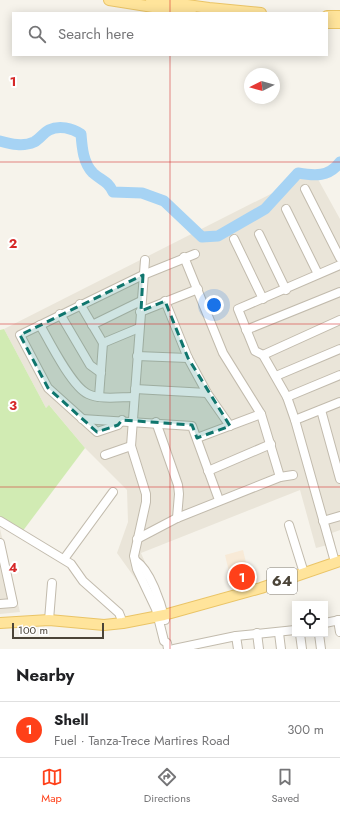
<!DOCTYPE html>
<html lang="en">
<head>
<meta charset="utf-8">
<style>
	body { margin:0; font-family:Jost,sans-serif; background:#f2f2f2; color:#202124 }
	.controls { position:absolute; right:12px; bottom:12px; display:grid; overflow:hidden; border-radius:0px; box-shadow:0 2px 10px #0003 }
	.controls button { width:36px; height:36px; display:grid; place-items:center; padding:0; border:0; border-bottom:1px solid #e0e0e0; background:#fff; color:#202124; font:20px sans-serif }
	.compass { position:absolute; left:244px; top:68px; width:36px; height:36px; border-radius:50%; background:#fff; box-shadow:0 2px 10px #0003; rotate:264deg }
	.scale { position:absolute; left:12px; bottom:10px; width:92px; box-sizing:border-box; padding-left:4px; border:2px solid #4b4438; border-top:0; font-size:11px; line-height:14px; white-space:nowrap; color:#4b4438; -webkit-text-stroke:3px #fff; paint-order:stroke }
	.you { position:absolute; left:214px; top:305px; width:14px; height:14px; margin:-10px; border:3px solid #fff; border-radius:50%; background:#1a73e8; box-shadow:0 0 0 6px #1a73e833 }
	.badge { display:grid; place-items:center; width:26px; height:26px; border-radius:50%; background:#ff4019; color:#fff; font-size:13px; font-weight:700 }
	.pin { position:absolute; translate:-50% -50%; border:2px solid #fff; box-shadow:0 1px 4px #0006 }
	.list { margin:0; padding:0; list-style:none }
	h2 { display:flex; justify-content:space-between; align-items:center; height:52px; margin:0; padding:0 16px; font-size:17px }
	h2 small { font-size:13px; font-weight:400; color:#757577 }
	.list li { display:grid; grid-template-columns:26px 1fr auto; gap:12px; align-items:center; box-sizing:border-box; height:56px; padding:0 16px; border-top:1px solid #e0e0e0 }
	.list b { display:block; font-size:15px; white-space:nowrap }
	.list p { margin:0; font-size:13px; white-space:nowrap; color:#757577 }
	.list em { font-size:13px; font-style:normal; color:#757577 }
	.icon { flex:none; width:22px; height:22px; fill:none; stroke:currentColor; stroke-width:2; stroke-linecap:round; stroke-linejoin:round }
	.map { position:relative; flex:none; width:340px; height:649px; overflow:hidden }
	.search { position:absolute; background:#fff; box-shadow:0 2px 10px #0003; left:12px; right:12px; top:12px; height:44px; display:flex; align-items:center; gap:10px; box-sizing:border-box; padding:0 14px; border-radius:0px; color:#757577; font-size:15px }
	.sheet { height:108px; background:#fff }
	nav { display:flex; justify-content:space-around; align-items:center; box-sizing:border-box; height:56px; border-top:1px solid #e0e0e0; background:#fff; font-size:11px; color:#757577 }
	nav a { display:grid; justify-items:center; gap:2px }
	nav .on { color:#ff4019 }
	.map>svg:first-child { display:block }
	.residential { fill:#eae5d9 }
	.commercial { fill:#f8ead7 }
	.green { fill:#d1ebb3 }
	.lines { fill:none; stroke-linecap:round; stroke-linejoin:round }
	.river { stroke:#a6d3f4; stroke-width:11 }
	.minor-casing { stroke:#c2bbad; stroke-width:10 }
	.major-casing { stroke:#eac466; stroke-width:12 }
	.minor { stroke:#fff; stroke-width:8 }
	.major { stroke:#ffe49b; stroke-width:10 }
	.marked { fill:#0f766e; fill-opacity:0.2; stroke:#0f766e; stroke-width:3; stroke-dasharray:8 5; stroke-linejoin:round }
	.grid { fill:none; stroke:#d62828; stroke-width:1; stroke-opacity:0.55 }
	.labels { text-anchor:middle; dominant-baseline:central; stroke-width:4; stroke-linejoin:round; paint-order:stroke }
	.shield { fill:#fff; stroke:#817c74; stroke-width:1 }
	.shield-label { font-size:15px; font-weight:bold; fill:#4b4438 }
	.grid-label { font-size:13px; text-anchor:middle; font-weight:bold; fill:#d62828; stroke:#fff; stroke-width:4; stroke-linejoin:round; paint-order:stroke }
</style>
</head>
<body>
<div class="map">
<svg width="340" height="649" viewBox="0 0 340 649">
	<rect width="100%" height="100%" fill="#f6f3eb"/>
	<!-- residential -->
	<g class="residential">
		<polygon points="314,172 340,219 340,530 332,533 335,543 316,548 300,490 141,553 166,611 152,602 117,553 128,522 127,490 85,448 50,406 46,408 4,329"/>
		<polygon points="0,529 20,612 0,614"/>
	</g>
	<!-- commercial -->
	<polygon class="commercial" points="243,550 252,588 234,592 225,555"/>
	<!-- green -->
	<polygon class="green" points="4,329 46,408 49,405 85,448 22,532 0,519 0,330"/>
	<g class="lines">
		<!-- river -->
		<path class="river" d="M0,141C11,144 23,147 34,142C40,139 43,133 49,130C59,125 72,128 81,134C82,147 83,163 93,173C102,181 108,181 113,192L142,193L164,201L202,237L218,236L265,209L298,173C315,176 329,177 340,162"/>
		<!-- minor casing -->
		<g class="minor-casing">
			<g id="minor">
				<polyline points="305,189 340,258"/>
				<polyline points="286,209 318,274"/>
				<polyline points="259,234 286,290"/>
				<polyline points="234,239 263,299"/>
				<polyline points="145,260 131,446 146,494 146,502 134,556 137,569 156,609 164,641 167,643 168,649"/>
				<polyline points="165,301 188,358 207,393 230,426"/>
				<polyline points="80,304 103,343 139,328"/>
				<polyline points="140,312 198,289"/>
				<polyline points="60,314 90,365 101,373"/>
				<path d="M40,325C49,341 72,387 88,394C101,400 120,397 134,397"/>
				<polyline points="92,325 141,301"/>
				<polyline points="246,330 340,292"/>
				<polyline points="263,355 255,351 238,309 340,265"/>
				<polyline points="137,356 188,358"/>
				<polyline points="276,376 340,349"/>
				<polyline points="135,389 207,393"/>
				<polyline points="99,397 103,343"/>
				<polyline points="287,397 340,375"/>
				<polyline points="321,410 340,479"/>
				<polyline points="82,419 192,426 219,500"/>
				<polyline points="122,420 118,425 97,432 48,388 20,335 143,275 195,254"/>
				<polyline points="295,420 340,402"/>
				<polyline points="156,422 178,485 179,494 177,518"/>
				<polyline points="197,438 261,414"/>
				<polyline points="105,455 131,446"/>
				<polyline points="208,471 271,444"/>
				<polyline points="280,477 293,475"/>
				<polyline points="0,521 71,564 83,581 119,613 123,623"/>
				<polyline points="323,521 340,516"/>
				<polyline points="289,525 304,573"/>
				<polyline points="137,539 177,518 280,477 261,414 223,353 184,257"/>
				<polyline points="0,543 13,603 0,604"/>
				<polyline points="64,559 113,492"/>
				<path d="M136,561C150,570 161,603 165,620"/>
				<polyline points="335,562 295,420 287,397 263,355 340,320"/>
				<polyline points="49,620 52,583"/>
				<polyline points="338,620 340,632"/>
				<polyline points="325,623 340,620"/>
				<polyline points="257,633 259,649"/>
				<polyline points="279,633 281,649"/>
				<polyline points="300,634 302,649"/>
				<polyline points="319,634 321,649"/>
				<polyline points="236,636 238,649"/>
				<polyline points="174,649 236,636 295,630"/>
			</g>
		</g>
		<!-- major casing -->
		<g class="major-casing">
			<g id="major">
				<polyline points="109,0 191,13"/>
				<polyline points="151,0 209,8 261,13"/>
				<polyline points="327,16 340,16"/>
				<polyline points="327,23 340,23"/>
				<polyline points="0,623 49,620 104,625 123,623 164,615 261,588 340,561"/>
			</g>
		</g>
		<!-- minor -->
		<use href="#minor" class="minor"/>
		<!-- major -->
		<use href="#major" class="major"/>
	</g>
	<!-- marked area -->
	<path class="marked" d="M143,275L141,311L165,301L188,358L230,426L197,438L192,425L122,420L118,425L97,432L48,388L20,335Z"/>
	<!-- grid -->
	<path class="grid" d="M170,0V13M170,55V649M0,162H340M0,324H340M0,487H340"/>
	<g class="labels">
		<!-- shield labels -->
		<rect class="shield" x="267" y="568" width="30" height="26" rx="3"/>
		<g class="shield-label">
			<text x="282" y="581">64</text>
		</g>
	</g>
	<g class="grid-label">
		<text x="13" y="86">1</text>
		<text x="13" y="248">2</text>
		<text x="13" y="410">3</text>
		<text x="13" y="572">4</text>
	</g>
</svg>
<div class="controls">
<button><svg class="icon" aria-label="locate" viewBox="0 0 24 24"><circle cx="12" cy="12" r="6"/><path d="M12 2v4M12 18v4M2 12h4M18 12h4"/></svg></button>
</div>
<svg class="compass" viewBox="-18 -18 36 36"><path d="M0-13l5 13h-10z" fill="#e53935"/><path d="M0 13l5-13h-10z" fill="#757577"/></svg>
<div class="scale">100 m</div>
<div class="you"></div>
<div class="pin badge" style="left:242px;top:577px">1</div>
<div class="search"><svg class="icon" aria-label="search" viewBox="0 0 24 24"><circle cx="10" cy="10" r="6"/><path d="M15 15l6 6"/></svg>Search here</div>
</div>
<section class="sheet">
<h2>Nearby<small></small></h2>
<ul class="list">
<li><span class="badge">1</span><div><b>Shell</b><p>Fuel · Tanza-Trece Martires Road</p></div><em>300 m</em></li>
</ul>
</section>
<nav>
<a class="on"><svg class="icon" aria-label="map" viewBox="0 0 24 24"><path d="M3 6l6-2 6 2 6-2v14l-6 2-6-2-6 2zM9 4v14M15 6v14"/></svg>Map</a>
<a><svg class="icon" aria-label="directions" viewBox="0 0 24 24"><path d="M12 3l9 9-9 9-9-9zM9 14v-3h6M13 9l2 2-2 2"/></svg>Directions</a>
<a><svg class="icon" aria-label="saved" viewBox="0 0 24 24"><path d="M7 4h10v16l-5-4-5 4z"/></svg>Saved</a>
</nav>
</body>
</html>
